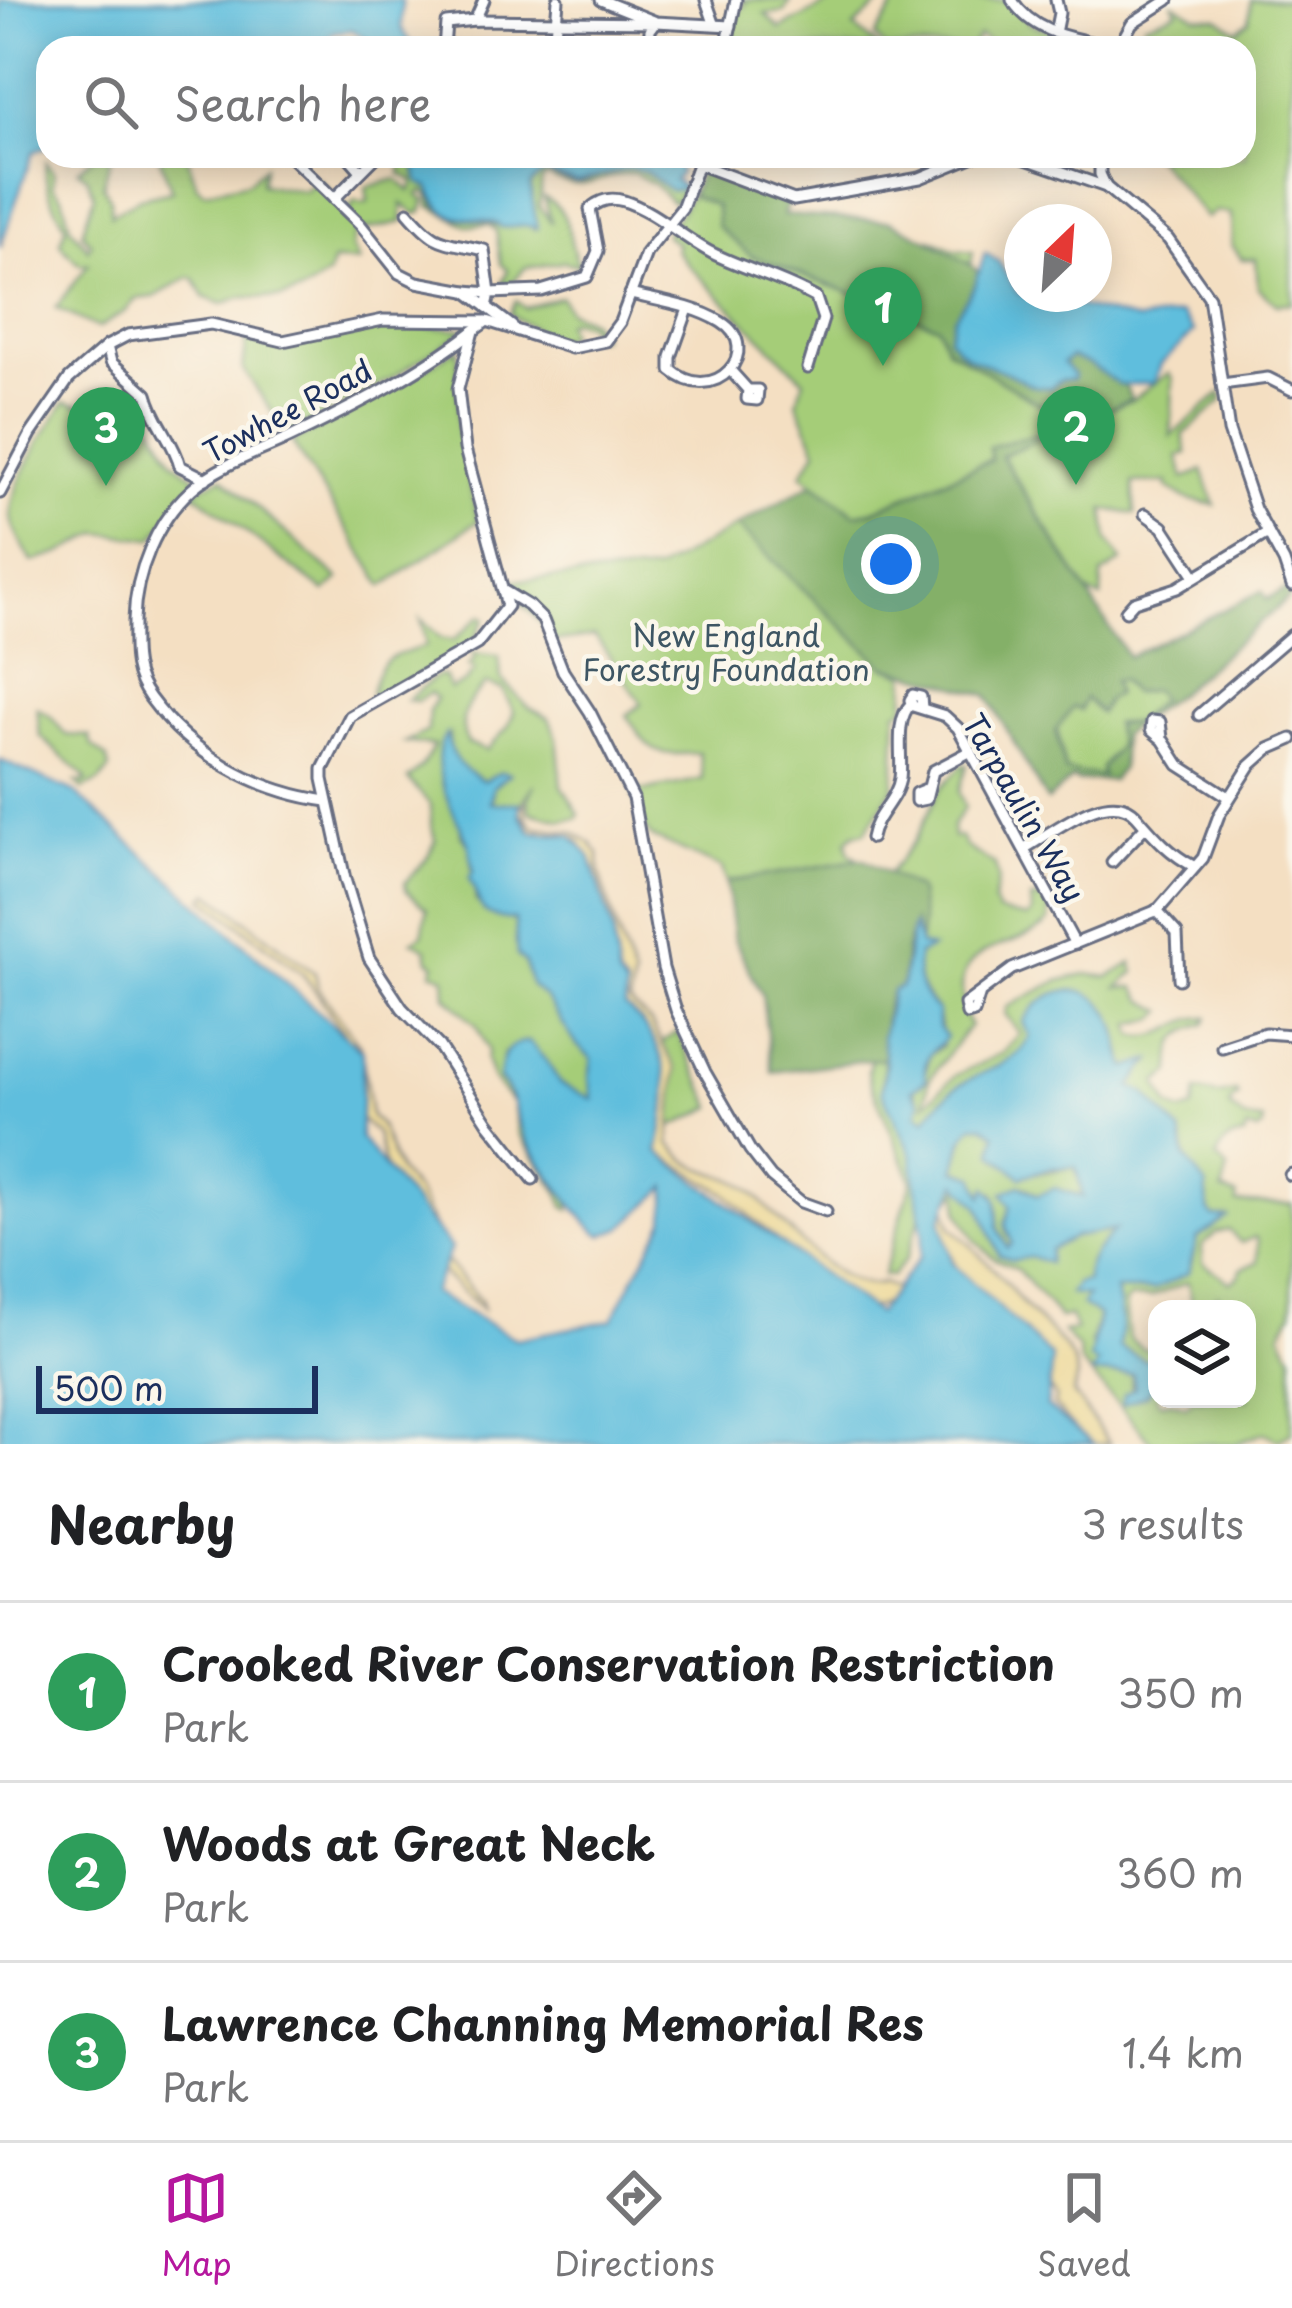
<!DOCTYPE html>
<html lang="en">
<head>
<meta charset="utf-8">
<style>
	body { margin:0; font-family:"Playpen Sans",sans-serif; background:#f2f2f2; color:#202124 }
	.controls { position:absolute; right:36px; bottom:36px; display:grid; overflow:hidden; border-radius:24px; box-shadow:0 6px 30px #0003 }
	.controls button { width:108px; height:108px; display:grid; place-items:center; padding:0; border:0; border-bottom:3px solid #e0e0e0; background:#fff; color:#202124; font:60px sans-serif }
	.compass { position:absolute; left:1004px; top:204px; width:108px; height:108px; border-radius:50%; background:#fff; box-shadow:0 6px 30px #0003; rotate:25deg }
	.scale { position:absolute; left:36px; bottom:30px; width:282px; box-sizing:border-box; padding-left:12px; border:6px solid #1b2f5e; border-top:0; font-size:33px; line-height:42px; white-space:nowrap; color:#1b2f5e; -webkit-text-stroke:9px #fbf7ec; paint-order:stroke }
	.you { position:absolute; left:891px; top:564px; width:42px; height:42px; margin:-30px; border:9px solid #fff; border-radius:50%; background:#1a73e8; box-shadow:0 0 0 18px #1a73e833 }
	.badge { display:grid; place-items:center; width:78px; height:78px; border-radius:50%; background:#b5179e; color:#fff; font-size:39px; font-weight:700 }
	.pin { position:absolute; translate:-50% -99px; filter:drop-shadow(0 3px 6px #0008) }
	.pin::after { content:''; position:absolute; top:63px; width:42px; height:36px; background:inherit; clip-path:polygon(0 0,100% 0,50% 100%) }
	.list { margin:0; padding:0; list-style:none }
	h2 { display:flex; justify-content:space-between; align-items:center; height:156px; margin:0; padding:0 48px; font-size:51px }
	h2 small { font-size:39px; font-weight:400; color:#757577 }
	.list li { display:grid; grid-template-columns:78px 1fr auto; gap:36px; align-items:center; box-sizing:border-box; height:180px; padding:0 48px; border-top:3px solid #e0e0e0 }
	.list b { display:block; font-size:45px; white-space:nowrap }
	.list p { margin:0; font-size:39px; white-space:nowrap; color:#757577 }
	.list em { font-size:39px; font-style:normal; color:#757577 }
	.icon { flex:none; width:66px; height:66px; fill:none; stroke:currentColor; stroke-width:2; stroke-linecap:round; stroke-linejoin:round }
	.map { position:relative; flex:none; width:1292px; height:1444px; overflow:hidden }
	.search { position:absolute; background:#fff; box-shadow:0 6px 30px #0003; left:36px; right:36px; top:36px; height:132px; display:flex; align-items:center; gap:30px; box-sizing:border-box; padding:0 42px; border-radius:36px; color:#757577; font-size:45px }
	.sheet { height:696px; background:#fff }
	nav { display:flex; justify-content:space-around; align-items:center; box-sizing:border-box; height:168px; border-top:3px solid #e0e0e0; background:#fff; font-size:33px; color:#757577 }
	nav a { display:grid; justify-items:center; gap:6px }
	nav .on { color:#b5179e }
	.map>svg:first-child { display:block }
	.green { fill:#a5cd78; stroke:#607e6b; stroke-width:3; fill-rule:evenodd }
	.forest { fill:#84b068; stroke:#507063; stroke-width:3; fill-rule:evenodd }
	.sand { fill:#eeda9e; stroke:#84847e; stroke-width:3 }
	.water { fill:#5fbedd; stroke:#3d769e; stroke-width:3; fill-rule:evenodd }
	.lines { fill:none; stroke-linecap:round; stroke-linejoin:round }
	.minor-casing { stroke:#676d81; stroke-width:15 }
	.minor { stroke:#fff; stroke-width:9 }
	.labels { text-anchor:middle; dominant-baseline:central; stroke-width:9; stroke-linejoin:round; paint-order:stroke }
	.street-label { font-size:30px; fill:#1b2f5e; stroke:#fbf7ec }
	.park-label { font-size:30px; fill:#3e5664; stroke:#fbf7ec }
</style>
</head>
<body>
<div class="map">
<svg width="1292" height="1444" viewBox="0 0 1292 1444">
	<rect width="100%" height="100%" fill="#fbf7ec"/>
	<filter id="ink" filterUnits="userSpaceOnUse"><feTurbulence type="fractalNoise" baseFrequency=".00833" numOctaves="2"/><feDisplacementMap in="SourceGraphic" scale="24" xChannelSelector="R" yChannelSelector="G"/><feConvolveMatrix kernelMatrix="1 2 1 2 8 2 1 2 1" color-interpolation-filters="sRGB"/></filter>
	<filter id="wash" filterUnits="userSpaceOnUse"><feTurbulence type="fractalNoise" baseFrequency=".004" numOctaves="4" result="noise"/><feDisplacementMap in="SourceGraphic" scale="48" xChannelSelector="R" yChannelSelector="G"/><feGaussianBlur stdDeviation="2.7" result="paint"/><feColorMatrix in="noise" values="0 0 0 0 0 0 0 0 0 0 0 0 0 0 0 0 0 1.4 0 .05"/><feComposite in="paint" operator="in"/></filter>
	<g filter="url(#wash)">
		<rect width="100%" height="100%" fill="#f4dfc2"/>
		<!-- green -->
		<g class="green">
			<polygon points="742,0 790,0 784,12 765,14 780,29 835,0 885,0 854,27 879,48 733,48 732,23 745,4"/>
			<polygon points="899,0 1010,0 1030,24 1110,48 1000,48 979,36 971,48 886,48 875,37"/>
			<polygon points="1251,0 1292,0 1292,303 1277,304 1258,288 1256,259 1242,259 1232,245 1231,214 1216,211 1206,218 1154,156 1244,156 1244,48 1144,48 1147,39 1144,24 1177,12 1173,3 1196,16 1218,18 1237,30 1249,21"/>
			<path d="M94,156H111L103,185L111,200V215L140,198L172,191L159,156H187L197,186L205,192L248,182L264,167L261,184L304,191L318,179L350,211L354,201L363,204L368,202L366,187L397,179L410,191L414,181L401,174L402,164L426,156L416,168C417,182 421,181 430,189L435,205L456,217L507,227L524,223L535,229L530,185L544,172C558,175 567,184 582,181C598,178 614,168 631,168C654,169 659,189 685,189L673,203L655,185L634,173C593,176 588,195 548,176L542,179L539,206L552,223L544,197C575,211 565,243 580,266L564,262L525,268L508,287L502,283L508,270L501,264L496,230L489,225L468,226L430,206L429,194L423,191L418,195L425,200L422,212L416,214L402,204L403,222L365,230L354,236L352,248L359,262L333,261L328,275L302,292L280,298L241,297L222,304L204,297L194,278L189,277L154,297L135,299L126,311L98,328L56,308L88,264H79L60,244L66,226C55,207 42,184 46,162L54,172L53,185L62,196L70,226L88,249L91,244L82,233L94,195L87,177L78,170Z"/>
			<polygon points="709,185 732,237 752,256 830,286 931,239 955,250 973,252 970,272 939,326 947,348 1049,410 1049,431 989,447 991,459 872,511 855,514 802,474 817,450 797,402 804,380 689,266 675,249 677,244 665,235 691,195"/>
			<path d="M561,297L569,311L590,320L601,336L596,338L587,324L571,320L565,323L569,334L560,340C549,337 518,321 510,314L516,301L525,308Z"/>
			<polygon points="386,326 467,329 390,379 287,434 243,369 247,339 286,346"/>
			<polygon points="458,348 458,432 478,521 383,586 292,442 354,411"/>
			<polygon points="1169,373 1173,379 1171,436 1221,393 1222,401 1183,435 1187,453 1178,456 1184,478 1203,471 1215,505 1186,499 1167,487 1168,482 1133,483 1135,514 1104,509 1108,540 1122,561 1102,575 1101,598 1088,593 1001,455 1132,400"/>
			<path d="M65,402L82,406L124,435L146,413L174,461L198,479L153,539L99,533L62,553L32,562C26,549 12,531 11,518C8,487 48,427 65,402Z"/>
			<polygon points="222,477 339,579 325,592 193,492"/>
			<path d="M737,526L884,666L906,674L905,708L897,711L894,787L865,832L854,834L847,841L849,853L860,860L726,883L722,868L652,837L642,823L631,784L643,791L703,779L699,753C653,756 651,754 627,715L642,704L595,636L551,642C543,614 515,606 505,581L656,571Z"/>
			<path d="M481,615L485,618L471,647L377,698L371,695C378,653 395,657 426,646L421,619L441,638L454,640Z"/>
			<path d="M473,653L499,656L501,679L528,707L549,718L557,738L562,786L579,814L578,818L562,820L530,812L528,800L535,784L521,804H492L493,787L509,774L501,772L484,781C461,769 449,762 449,735L440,745L442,784L461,824V835L469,844L476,901L492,913L515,920L517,955L525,963L531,986L545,997L577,1045L592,1059L589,1078L593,1100L559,1083L548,1063L525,1041L504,1053L500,1081C521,1100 522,1132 538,1156C550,1173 570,1192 570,1210L564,1207L558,1191L518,1133L513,1103L493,1080L486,1060L488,1050L476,1025L446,996L445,977L432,972L435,964L429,960L427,949L412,941L422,935L427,909L406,890L405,883L427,858L436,840L431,826V805L408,779L422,766L434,746L405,742L428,731L429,711L436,698L430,693L417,701L407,700L436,676H444L450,689L465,682L475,670L468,666L474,661ZM486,684L502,689L514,712L508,727L487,750L468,743C455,720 469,699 486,684Z"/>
			<path d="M1116,680H1121C1131,698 1137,689 1154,690L1161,700L1133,723H1118L1114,729L1118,745L1102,768V776L1065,771L1057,727L1073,707L1080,710L1085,698L1098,712Z"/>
			<polygon points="37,708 51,717 66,735 89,736 92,746 107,758 110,769 100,781 83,789 76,782 86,782 86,778 40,736"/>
			<path d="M962,765H967L959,792L965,807L952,827L953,837H961L965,846L995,865L998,879L993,902L998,912L1027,918L1032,914L1031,899H1040L1050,907L1049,921C1026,949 952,940 963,999C965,1011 964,1016 970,1025L929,1080L925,1104L956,1075L1004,1052L1020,1034L1005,1014L1007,1007L1058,981L1086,974L1109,977L1132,963L1135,972L1118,987H1135L1144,1000L1164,1011L1156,1019L1132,1024L1134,1035C1164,1044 1179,1016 1208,1017L1205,1024C1176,1033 1169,1043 1172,1072L1157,1083L1169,1106L1181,1112L1193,1108L1197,1091L1218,1095L1236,1092L1238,1096L1231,1101L1230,1107L1244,1119L1263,1121V1127L1258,1131L1247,1129L1245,1136C1228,1138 1223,1143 1216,1158L1228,1169L1222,1191L1237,1196V1203L1292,1204V1312L1281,1333L1292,1355V1432L1278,1440L1264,1433L1235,1444H1153L1080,1362L1079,1350L1063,1332L1076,1330L1070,1316L1060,1318L1016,1268L995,1259L975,1240L959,1212V1190L946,1205L953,1185H961L980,1207L999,1255L1012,1259L1048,1255L1050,1249L1074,1237L1115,1230C1102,1244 1085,1259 1087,1281L1077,1283L1088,1295L1085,1308L1099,1315L1091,1343L1098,1363L1093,1374H1132L1131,1399L1143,1396L1153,1375L1157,1377V1399L1161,1403L1171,1401L1186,1406L1193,1399H1247V1309H1226L1218,1295L1205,1306L1193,1309L1188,1282L1152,1297L1130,1298L1125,1303L1129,1338L1141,1348L1157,1352V1361L1144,1360L1119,1346L1122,1324L1116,1289L1143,1291L1177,1279L1190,1269L1197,1239L1226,1217H1213L1208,1210L1206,1185L1188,1166L1181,1133L1131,1086L1135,1076L1149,1064L1127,1068C1119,1053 1122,1035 1114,1021C1091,977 1042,983 1024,1025L1030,1036C1019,1064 983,1070 960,1085C945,1094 936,1105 927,1119L917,1114L920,1102L913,1088L923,1083L930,1055L942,1046C941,1035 940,1016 935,1008C921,990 915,979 918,955L927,949L919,944L915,924L906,949L902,986L887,1015L882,1092L912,1154L922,1212L906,1259L892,1276L883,1275L912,1181L870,1082L868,1071L873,1051L887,876L915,840L940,789ZM1229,1230L1241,1243L1255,1237L1258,1240V1262L1241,1269L1239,1276L1230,1282L1203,1263L1202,1246L1216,1233Z"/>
			<polygon points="677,1032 713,1107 663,1131 650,1050"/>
			<path d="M972,1125H983L996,1134L993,1153C1020,1183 1039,1172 1075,1167L1084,1196L1067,1192L1038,1195L1024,1186L1003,1193L1011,1206L1006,1230L1012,1243L1008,1248L998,1228L995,1194L987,1189L982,1196L975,1176L955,1169L965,1135Z"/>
		</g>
		<!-- forest -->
		<g class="forest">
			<path d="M701,170L788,204L783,215L890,221L928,240L971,265L993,286L1111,349L1131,399L1001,456L1128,657L1262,591L1267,599L1289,588L1290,597L1181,691L1122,735V768L1112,780L1076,781L1073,778L1047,801L987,695L884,666L737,526L813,483L855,514L872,511L991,460L989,447L1049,431V410L947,348L938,326L751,256L717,226L716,206L691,195ZM1121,680L1132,693L1154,690L1160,700L1133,723L1114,724L1118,746L1101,768L1102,776L1065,771L1056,730L1073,707L1080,710L1085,698L1100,713L1108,699L1116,694L1113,681Z"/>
			<path d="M862,859L919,890L922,922L919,944L914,923L906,949L902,986L892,991C884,1011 882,1037 885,1058L772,1072L762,995L734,939L726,882Z"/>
		</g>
		<!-- sand -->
		<g class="sand">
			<path d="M525,801L526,817L534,827L572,832L591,843L599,854V871L615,924L634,978L629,1002L651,1023L676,1069L670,1144C678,1150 683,1158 691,1163C709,1174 736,1176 751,1191C780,1218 842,1298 883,1283L900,1291C893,1298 878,1309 868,1308L789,1251L725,1193L658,1152C671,1097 673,1046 625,1007V985L618,977L613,932L587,854L577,840L563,834L532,833L519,810Z"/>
			<polygon points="209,892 315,973 318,987 361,1047 371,1116 380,1125 398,1170 418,1194 437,1231 445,1259 481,1302 482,1309 440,1271 388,1179 376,1133 359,1118 348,1040 318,994 301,972 204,898"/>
			<path d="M946,1207L951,1227C977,1250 1002,1277 1022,1303C1041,1327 1091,1357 1073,1393L1110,1444H1088L1054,1405L1056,1397C1029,1358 921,1253 946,1207Z"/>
		</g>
		<!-- water -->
		<g class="water">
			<polygon points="0,0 402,0 401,27 413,48 361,48 369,41 352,30 334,32 320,48 48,48 48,146 33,152 0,248"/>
			<path d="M426,156H508L512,159L565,156L578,161L597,156H660L678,166L680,173L674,180L686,189L670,190L645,171L630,168L576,182L544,172L530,185L537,228C526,224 522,225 509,227C493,228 506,225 491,222C460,215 444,224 429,187L419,183L416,168Z"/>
			<path d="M985,253L998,261L1018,293L1032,299L1061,302L1138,321L1181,314L1194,332L1161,364L1154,383L1119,385L1091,365L1071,357L1063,363L1074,375L1073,379L1061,380L1051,388C1026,387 1026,381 1005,372C984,362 961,360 949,336L954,318L975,285Z"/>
			<path d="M446,734C453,759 457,767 484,781L501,772L509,774L493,787L490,803H519L520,815L532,832L571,836L590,856L613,931L618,977L626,988L625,1007C675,1047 671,1096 658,1152L877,1314L920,1257L923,1234L912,1154L882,1092L886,1064L882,1038L892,991L902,986L913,924L920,945L931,948L918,955C915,979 921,995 938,1012V1027L946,1037L929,1055L925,1066L926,1080L912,1090L920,1102L917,1114L926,1119C936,1106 945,1095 960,1085C983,1070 1020,1064 1030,1036L1023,1022C1045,985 1093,975 1114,1021C1121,1037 1119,1052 1127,1068L1151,1060L1131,1086L1146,1094L1181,1133L1185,1157L1206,1185L1208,1210L1213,1217L1227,1218L1197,1239L1188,1273L1154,1290H1116L1122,1324L1119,1347L1144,1360L1157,1361V1377L1151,1376L1153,1386L1147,1394L1122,1405L1124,1394L1135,1387L1133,1374H1092L1098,1363L1090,1360L1099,1315L1081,1305L1088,1296L1070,1294L1077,1283L1087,1281C1085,1260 1102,1243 1115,1230L1074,1237L1050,1249L1048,1263L1032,1257L1012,1260L999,1255L980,1207L957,1183L941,1220L952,1263L1052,1357L1047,1407L1094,1444H0V760L74,792L363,1052L360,1138L451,1248L432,1293L516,1339L612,1320L665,1220L667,1187L622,1228L602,1235C586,1228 529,1149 522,1130C514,1111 515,1095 499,1079C501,1059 506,1041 529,1042L548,1063L559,1083L593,1099L589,1078L592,1059L577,1045L545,997L531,986L525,963L517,955L515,920C475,916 484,908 469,878L474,871C470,862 471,851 468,843C456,815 424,766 446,734ZM973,1125H983L996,1134L993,1153L1021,1177L1049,1168L1076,1167L1083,1197L1055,1188L1038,1195L1020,1185L1003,1193L1011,1206L1005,1224L1012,1243L1007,1248L998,1228L997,1199L987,1187L983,1196L975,1176L955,1170L963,1139Z"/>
		</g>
	</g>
	<g filter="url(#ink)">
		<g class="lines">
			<!-- minor casing -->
			<g class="minor-casing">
				<g id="minor">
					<polyline points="601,0 656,22 731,26"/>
					<polyline points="706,0 714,23"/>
					<path d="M1012,0C1036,37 1078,38 1117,48"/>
					<polyline points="475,20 484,0"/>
					<polyline points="1055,33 1059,13 1056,0"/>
					<polyline points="444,48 446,23 475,20 656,22 650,30 649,48"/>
					<polyline points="554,48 558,0"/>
					<polyline points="726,48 736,0"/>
					<polyline points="1118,48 1132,23 1168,0"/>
					<polyline points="174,156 176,159"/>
					<polyline points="290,156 360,224 399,273 417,282 466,291 512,326"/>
					<polyline points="348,156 361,171"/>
					<polyline points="1017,156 1106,187"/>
					<polyline points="1100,156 1100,174 1106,187 1168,239 1209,297 1229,431 1255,509 1284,562 1292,586"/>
					<polyline points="698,164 794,200 920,178 974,156"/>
					<polyline points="334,199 377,156"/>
					<path d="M408,212C438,247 441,240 484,250L490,293L466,291"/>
					<path d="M630,294C659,301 695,306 721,322C765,349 715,408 671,370V357L688,309"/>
					<path d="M487,307L490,293L541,291L587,277L598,251L590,209C599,200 611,197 624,201C655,211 683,238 712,253C746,270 784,279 816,298L823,319L808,368"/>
					<path d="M107,346L111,362L147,394C154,422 174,441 180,466L206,479"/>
					<polyline points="730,370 748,390 747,399 757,400 758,390 748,390"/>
					<polyline points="1222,384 1268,378 1292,390"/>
					<polyline points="0,493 31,434 69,379 107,346 128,335 211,324 283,341 383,320 485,321"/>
					<polyline points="1145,514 1163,527 1195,576"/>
					<polyline points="506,592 529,606 543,620 563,671 590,712 633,798 663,968 676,1010 705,1072 750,1150 771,1177 801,1202 826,1211"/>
					<polyline points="1126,611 1134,602 1177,588 1268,533"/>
					<polyline points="922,708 921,697 913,695 910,700 913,706 945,716 958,728 1075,944"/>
					<polyline points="1199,715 1292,635"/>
					<polyline points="1162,738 1160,722 1152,721 1151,730 1163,740 1179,765 1229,797"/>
					<polyline points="926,789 916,793 916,801 926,799 933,771 971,751"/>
					<path d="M327,801C256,791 192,755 150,698C131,672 134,651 134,620C135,573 156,521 192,489C219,465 257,453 289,438C351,408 418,374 472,332"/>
					<path d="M871,838C875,815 897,800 900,778C903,756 894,720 911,704"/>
					<path d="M1025,848C1052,833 1110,784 1137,816C1155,837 1170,854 1195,867"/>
					<polyline points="1112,862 1145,827"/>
					<polyline points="1156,910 1177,933 1179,979"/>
					<polyline points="980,993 974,1012 967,1014 965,1004 1012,969 1158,910 1203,858 1219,815 1250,766 1269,749 1292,739"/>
					<polyline points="1222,1047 1265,1033 1292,1035"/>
					<polyline points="1290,1175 1292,1174"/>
					<polyline points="533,1179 489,1124 439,1046 402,1008 369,958 345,879 323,779 323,769 350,716 477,644 507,606 465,449 458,389 473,331 487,321 572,348 606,341 620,322 646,253 682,208 701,156"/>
				</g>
			</g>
			<!-- minor -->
			<use href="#minor" class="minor"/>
		</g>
	</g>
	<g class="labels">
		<!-- street labels -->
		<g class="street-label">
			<text transform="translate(287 410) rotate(-28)">Towhee Road</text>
			<text transform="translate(1025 807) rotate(60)">Tarpaulin Way</text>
		</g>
		<!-- park labels -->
		<g class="park-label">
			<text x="726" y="634">New England<tspan x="726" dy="34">Forestry Foundation</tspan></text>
		</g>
	</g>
</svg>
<div class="controls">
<button><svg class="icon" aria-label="layers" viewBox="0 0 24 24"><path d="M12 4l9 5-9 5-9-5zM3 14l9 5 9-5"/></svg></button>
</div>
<svg class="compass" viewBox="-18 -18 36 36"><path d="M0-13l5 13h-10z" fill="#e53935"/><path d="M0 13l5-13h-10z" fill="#757577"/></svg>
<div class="scale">500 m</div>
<div class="you"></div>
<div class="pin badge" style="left:883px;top:366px;background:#2e9e5b">1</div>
<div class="pin badge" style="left:1076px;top:485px;background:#2e9e5b">2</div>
<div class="pin badge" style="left:106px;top:486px;background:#2e9e5b">3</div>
<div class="search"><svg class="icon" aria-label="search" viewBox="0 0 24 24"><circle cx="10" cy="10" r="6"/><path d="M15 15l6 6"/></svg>Search here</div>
</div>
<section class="sheet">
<h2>Nearby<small>3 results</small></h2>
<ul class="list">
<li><span class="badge" style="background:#2e9e5b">1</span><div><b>Crooked River Conservation Restriction</b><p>Park</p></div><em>350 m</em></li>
<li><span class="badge" style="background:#2e9e5b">2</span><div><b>Woods at Great Neck</b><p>Park</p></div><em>360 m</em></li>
<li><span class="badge" style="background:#2e9e5b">3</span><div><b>Lawrence Channing Memorial Res</b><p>Park</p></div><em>1.4 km</em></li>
</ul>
</section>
<nav>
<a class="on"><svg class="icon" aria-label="map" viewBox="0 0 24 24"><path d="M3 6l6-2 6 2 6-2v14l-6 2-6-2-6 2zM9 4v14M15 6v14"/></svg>Map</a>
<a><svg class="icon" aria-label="directions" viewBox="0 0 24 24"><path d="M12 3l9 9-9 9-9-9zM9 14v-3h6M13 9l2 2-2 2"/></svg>Directions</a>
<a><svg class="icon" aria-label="saved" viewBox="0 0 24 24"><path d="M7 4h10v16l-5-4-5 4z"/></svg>Saved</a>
</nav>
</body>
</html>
